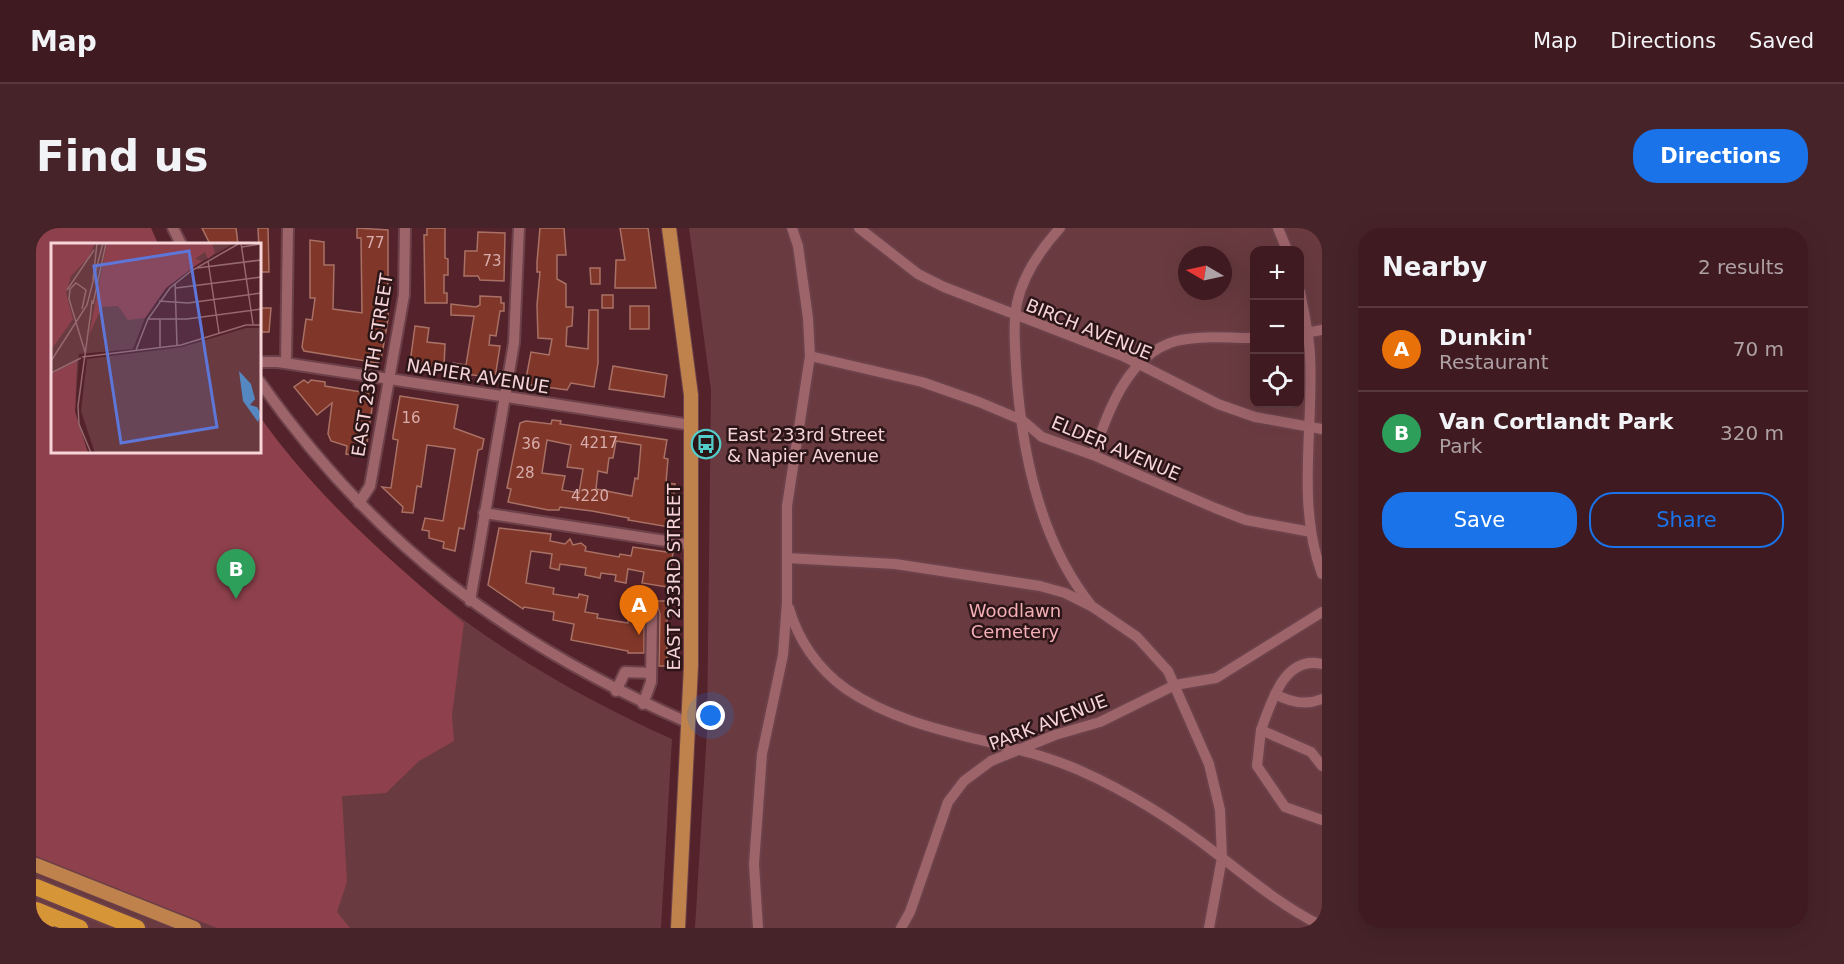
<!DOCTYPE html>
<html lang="en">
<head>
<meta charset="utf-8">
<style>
	body { margin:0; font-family:"DejaVu Sans",sans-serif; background:#462329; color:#f1f3f6 }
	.controls { position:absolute; right:18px; top:18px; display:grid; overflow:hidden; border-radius:12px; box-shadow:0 6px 24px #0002 }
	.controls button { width:54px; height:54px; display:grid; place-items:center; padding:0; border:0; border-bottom:2px solid #58383e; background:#3f1a20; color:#f1f3f6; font:30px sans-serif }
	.compass { position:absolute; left:1142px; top:18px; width:54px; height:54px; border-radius:50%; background:#3f1a20; box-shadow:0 6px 24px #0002; rotate:279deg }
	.you { position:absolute; left:675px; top:488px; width:21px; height:21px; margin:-15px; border:4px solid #fff; border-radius:50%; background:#1a73e8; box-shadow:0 0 0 9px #1a73e833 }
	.badge { display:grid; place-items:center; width:39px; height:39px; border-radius:50%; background:#1a73e8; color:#fff; font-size:20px; font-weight:700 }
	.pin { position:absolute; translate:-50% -50px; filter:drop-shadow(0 2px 3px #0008) }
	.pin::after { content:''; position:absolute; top:32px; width:21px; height:18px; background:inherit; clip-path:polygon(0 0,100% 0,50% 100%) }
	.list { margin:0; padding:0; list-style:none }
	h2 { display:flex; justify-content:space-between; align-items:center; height:78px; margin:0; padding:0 24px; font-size:26px }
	h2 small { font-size:20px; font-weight:400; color:#ada1a5 }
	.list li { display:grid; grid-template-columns:39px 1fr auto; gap:18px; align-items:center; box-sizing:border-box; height:84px; padding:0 24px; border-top:2px solid #58383e }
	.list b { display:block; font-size:22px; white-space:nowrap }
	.list p { margin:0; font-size:20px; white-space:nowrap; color:#ada1a5 }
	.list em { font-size:20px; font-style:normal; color:#ada1a5 }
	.actions { display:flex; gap:12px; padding:18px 24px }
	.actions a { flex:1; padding:14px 0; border:2px solid #1a73e8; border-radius:24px; text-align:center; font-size:21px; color:#1a73e8 }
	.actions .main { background:#1a73e8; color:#fff }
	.icon { flex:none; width:33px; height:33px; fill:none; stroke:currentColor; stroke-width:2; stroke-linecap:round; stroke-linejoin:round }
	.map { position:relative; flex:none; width:1286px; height:700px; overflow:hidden; border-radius:24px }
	header { display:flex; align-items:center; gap:36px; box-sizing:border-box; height:84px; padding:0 30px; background:#3f1a20; border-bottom:2px solid #58383e }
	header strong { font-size:28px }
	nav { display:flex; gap:33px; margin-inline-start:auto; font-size:21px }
	.intro { display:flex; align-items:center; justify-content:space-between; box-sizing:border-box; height:144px; padding:0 36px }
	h1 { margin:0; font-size:42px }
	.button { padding:15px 27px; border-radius:24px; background:#1a73e8; color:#fff; font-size:21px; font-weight:700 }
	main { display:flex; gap:36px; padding:0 36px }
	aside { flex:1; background:#3f1a20; border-radius:24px; box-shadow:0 6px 24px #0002 }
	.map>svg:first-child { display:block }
	.green { fill:#693b40; fill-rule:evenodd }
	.forest { fill:#8e414c }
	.building { fill:#803729; stroke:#a97165; stroke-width:1.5; fill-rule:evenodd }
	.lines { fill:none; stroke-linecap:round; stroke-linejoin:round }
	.minor-casing { stroke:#6c4149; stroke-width:14 }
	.major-casing { stroke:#6c4149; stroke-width:16 }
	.highway-casing { stroke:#6c4149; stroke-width:20 }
	.minor { stroke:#9d646a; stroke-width:10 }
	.major { stroke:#bf824c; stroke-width:14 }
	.highway { stroke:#d69638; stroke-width:16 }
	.labels { text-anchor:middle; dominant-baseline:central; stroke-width:5; stroke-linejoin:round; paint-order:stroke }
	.number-label { font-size:15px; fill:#d8adac }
	.street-label { font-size:18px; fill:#f6d4d7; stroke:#2b1517 }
	.poi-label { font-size:18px; fill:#f6d4d7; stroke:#2b1517; text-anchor:start }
	.park-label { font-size:18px; fill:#f3afb5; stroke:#2b1517 }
	.inset-road { fill:none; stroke:#95696f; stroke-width:1.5 }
	.view { fill:#5e76d8; fill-opacity:0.15; stroke:#5e76d8; stroke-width:3 }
	.inset-edge { fill:none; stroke:#f6d4d7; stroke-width:3 }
</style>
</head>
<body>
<header>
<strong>Map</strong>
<nav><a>Map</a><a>Directions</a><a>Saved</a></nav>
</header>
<div class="intro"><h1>Find us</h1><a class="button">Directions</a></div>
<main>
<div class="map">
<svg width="1286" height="700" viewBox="0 0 1286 700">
	<rect width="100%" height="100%" fill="#54222a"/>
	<!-- green -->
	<g class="green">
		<path d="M0,0H115L122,16H16V224H224V189C326,334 475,439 636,511L625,700H0Z"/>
		<path d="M653,0H1286V700H659L671,504L675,162ZM1218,22H1264V176H1218ZM1151,27H1187V63H1151Z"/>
	</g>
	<!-- forest -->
	<path class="forest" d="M0,0H115L122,16H16V224H224V189C280,268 354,333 428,395L416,487L418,513L383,533L350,565L306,568L311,654L301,684L314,700H181L0,628Z"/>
	<!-- building -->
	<g class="building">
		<polygon points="166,0 200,0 202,16 174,16"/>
		<polygon points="222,0 232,0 233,44 224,44"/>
		<polygon points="321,0 352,2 352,91 345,132 342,135 268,123 266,119 270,91 276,92 279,70 274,70 274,12 288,14 288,37 298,37 297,81 326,85 325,10 321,10"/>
		<polygon points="391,0 409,0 409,30 412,31 412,47 408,47 408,65 411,65 411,75 389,75 388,7 391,7"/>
		<polygon points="504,0 528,0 530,27 521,27 521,51 530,56 530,79 537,79 536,98 531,99 530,118 552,121 553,82 562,82 562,135 558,159 535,155 531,162 489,156 495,124 513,127 516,111 502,110 501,77 504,44 501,44 501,34"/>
		<polygon points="584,0 612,0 620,60 579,60 580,32 589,32"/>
		<polygon points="442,4 469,5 468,53 444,52 442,48 428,48 429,23 441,23"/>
		<polygon points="554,40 564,40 564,56 555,56"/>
		<rect x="566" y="67" width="11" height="13"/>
		<polygon points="444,68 465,69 465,75 468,75 468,83 464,83 460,108 454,107 453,117 464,118 459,150 415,144 417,135 430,137 438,88 415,87 415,76 440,79 444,77"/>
		<rect x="594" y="78" width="19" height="23"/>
		<polygon points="224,80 235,80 233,104 224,104"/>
		<polygon points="379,98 393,100 391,114 409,116 408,140 374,135"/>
		<polygon points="577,138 631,147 628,169 573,161"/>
		<polygon points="268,152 272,155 275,152 289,154 289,158 338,166 329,229 310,226 311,218 295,213 292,206 296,175 281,187 258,159"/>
		<polygon points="364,168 422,177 418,200 448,211 446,221 442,222 428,301 423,300 419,323 407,320 408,314 393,310 393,303 386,302 389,290 407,293 419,221 391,217 385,259 381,258 377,285 366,284 367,279 346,259 355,260 362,212 357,211 357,208"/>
		<path d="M516,192L525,193L524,196L631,212L628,230L632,231L630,255L639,256L633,299L592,292L593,290L556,283L524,279L523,282H512L472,274L475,261L471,260L484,195L490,193L515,196ZM511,212L535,217L531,239L547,241L543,265L526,262L529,248L506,245ZM580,213L605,217L602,251L599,250L596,268L560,261L562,243L571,245L573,230H577Z"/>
		<polygon points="463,300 515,306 514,313 529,316 534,311 537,317 545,315 550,319 549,323 583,329 584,326 595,328 597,319 637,325 633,351 639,351 637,360 606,355 608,344 592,341 590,355 579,353 580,347 565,345 564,350 549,347 550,340 524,336 523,342 514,340 516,326 495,323 490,355 518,360 517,366 542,370 543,366 552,368 549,384 562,386 561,390 592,395 592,389 608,389 608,425 592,425 592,423 535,412 538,396 517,392 518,384 488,379 487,381 452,357"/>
		<polygon points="620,373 631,373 631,438 623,438 624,386"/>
	</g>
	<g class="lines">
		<!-- minor casing -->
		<g class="minor-casing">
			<g id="minor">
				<polyline points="137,0 145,16"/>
				<polyline points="823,0 882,46 908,59 1087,128 1182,176 1219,189 1286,201"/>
				<path d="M1024,0C1005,21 987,47 981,75C977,96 979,118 980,139C985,221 1003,312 1055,377"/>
				<polyline points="1242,0 1251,22"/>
				<path d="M1264,64C1268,85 1273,106 1274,127C1278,200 1260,276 1286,346"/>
				<polyline points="1264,106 1286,102"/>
				<polyline points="774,128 886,154 943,174 986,192 1006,209 1057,227 1179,280 1210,292 1275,304"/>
				<polyline points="224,134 242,134 655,197"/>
				<polyline points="250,135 252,0"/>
				<path d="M224,154C339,317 471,415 653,495"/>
				<path d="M1057,227C1072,184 1091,127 1140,113C1164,107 1194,110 1218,110"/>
				<polyline points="323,275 334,258 368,67 369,0"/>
				<polyline points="448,285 656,317"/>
				<polyline points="751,330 859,336 1004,358 1029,365 1057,379 1101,409 1132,443 1173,536 1184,582 1186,630 1173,700"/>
				<polyline points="434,373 478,115 483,0"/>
				<path d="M753,380C762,412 782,441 810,461C880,509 969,509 1045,543C1092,564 1140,594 1181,626C1215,652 1247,679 1286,698"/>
				<polyline points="580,463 589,444 615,445"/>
				<path d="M1239,466C1254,474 1269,478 1286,471"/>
				<polyline points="607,476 615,454 616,386"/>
				<path d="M1225,502C1235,475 1248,427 1286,436"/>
				<polyline points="1286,538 1275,524 1225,502 1221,538 1249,579 1286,592"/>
				<polyline points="722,700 718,636 726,526 747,427 751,374 751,278 774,128 772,90 762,18 756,0"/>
				<polyline points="865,700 874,684 912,574 928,553 955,533 1019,507 1064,494 1139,457 1180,450 1286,384"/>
			</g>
		</g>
		<!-- major casing -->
		<g class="major-casing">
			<g id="major">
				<polyline points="633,0 655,167 655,438 642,700"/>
				<polyline points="0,637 158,700"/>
			</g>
		</g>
		<!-- highway casing -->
		<g class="highway-casing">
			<g id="highway">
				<polyline points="0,659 101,700"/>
				<polyline points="0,682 44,700"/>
				<polyline points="0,697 10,700"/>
			</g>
		</g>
		<!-- minor -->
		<use href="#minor" class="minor"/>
		<!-- major -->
		<use href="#major" class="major"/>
		<!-- highway -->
		<use href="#highway" class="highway"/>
	</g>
	<!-- icons -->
	<defs>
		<g id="bus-ring" transform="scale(1.5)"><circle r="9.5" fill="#2b1517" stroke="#53cdca" stroke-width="1.5"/><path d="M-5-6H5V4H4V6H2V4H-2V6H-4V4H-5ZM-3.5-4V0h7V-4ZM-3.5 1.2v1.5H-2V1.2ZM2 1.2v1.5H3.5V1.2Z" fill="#53cdca"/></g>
	</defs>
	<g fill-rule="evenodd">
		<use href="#bus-ring" x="670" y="216"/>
	</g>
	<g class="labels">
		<!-- number labels -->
		<g class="number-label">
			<text x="339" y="15">77</text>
			<text x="456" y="33">73</text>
			<text x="375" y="190">16</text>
			<text x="563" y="215">4217</text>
			<text x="495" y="216">36</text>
			<text x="489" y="245">28</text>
			<text x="554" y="268">4220</text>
		</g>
		<!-- street labels -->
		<g class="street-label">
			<text transform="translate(1053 101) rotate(22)">BIRCH AVENUE</text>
			<text transform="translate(336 137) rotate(-81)">EAST 236TH STREET</text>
			<text transform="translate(442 148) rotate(9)">NAPIER AVENUE</text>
			<text transform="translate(1080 220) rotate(23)">ELDER AVENUE</text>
			<text transform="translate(637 349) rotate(-90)">EAST 233RD STREET</text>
			<text transform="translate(1012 494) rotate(-21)">PARK AVENUE</text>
		</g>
		<!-- poi labels -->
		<g class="poi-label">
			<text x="691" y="206">East 233rd Street<tspan x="691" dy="21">&amp; Napier Avenue</tspan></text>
		</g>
		<!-- park labels -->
		<g class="park-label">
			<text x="979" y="382">Woodlawn<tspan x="979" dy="21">Cemetery</tspan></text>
		</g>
	</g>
	<!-- overview -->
	<g transform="translate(15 15)">
		<rect width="210" height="210" fill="#54222a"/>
		<path d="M0,0H184L136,27L115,45L94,75L82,106L28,111L24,168L37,210H0ZM195,85H210V210H44L30,168L36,116L131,104Z" fill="#693b40"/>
		<path d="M0,0H44L37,15L20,33L15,50L22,76L0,107ZM56,0H161L164,10L157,16L154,9L144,16L151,18L115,45L94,75L77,77L67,63L51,64L38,92ZM26,118L24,169L37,210H0V131Z" fill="#8e414c"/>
		<path d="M188,128L200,141L204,156L199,162L206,164L210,171L207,179L192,158Z" fill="#5587c1"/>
		<path class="inset-road" d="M190,0L202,81M191,4L210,1M157,18L168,90M146,25L210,17M42,37L46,0M124,40L126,102M125,45L210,34M16,47L43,7M108,58L137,60L210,50M42,61L55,0M31,66L35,47L25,40L19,46L18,56L34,109M39,75L27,163L28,181L40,210M97,76H136L210,66M109,76V104M39,77L41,57M85,107L97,76L119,45L140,28L189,0M31,114L130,102L195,82H210M0,118L36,62L52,0M0,130L30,115"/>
		<path class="view" d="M138,8L166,184L70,200L43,23Z"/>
		<rect width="210" height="210" class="inset-edge"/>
	</g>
</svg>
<div class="controls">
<button>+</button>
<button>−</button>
<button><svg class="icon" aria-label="locate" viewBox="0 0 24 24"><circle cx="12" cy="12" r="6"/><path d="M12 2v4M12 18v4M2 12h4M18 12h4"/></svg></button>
</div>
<svg class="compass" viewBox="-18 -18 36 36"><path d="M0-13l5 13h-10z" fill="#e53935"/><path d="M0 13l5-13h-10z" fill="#ada1a5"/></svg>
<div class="you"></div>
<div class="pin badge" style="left:603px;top:407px;background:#e8710a">A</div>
<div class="pin badge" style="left:200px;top:371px;background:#2e9e5b">B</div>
</div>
<aside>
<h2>Nearby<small>2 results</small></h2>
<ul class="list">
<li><span class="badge" style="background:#e8710a">A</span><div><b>Dunkin'</b><p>Restaurant</p></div><em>70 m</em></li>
<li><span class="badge" style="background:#2e9e5b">B</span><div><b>Van Cortlandt Park</b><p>Park</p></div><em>320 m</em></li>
</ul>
<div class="actions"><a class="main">Save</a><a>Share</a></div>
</aside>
</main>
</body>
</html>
